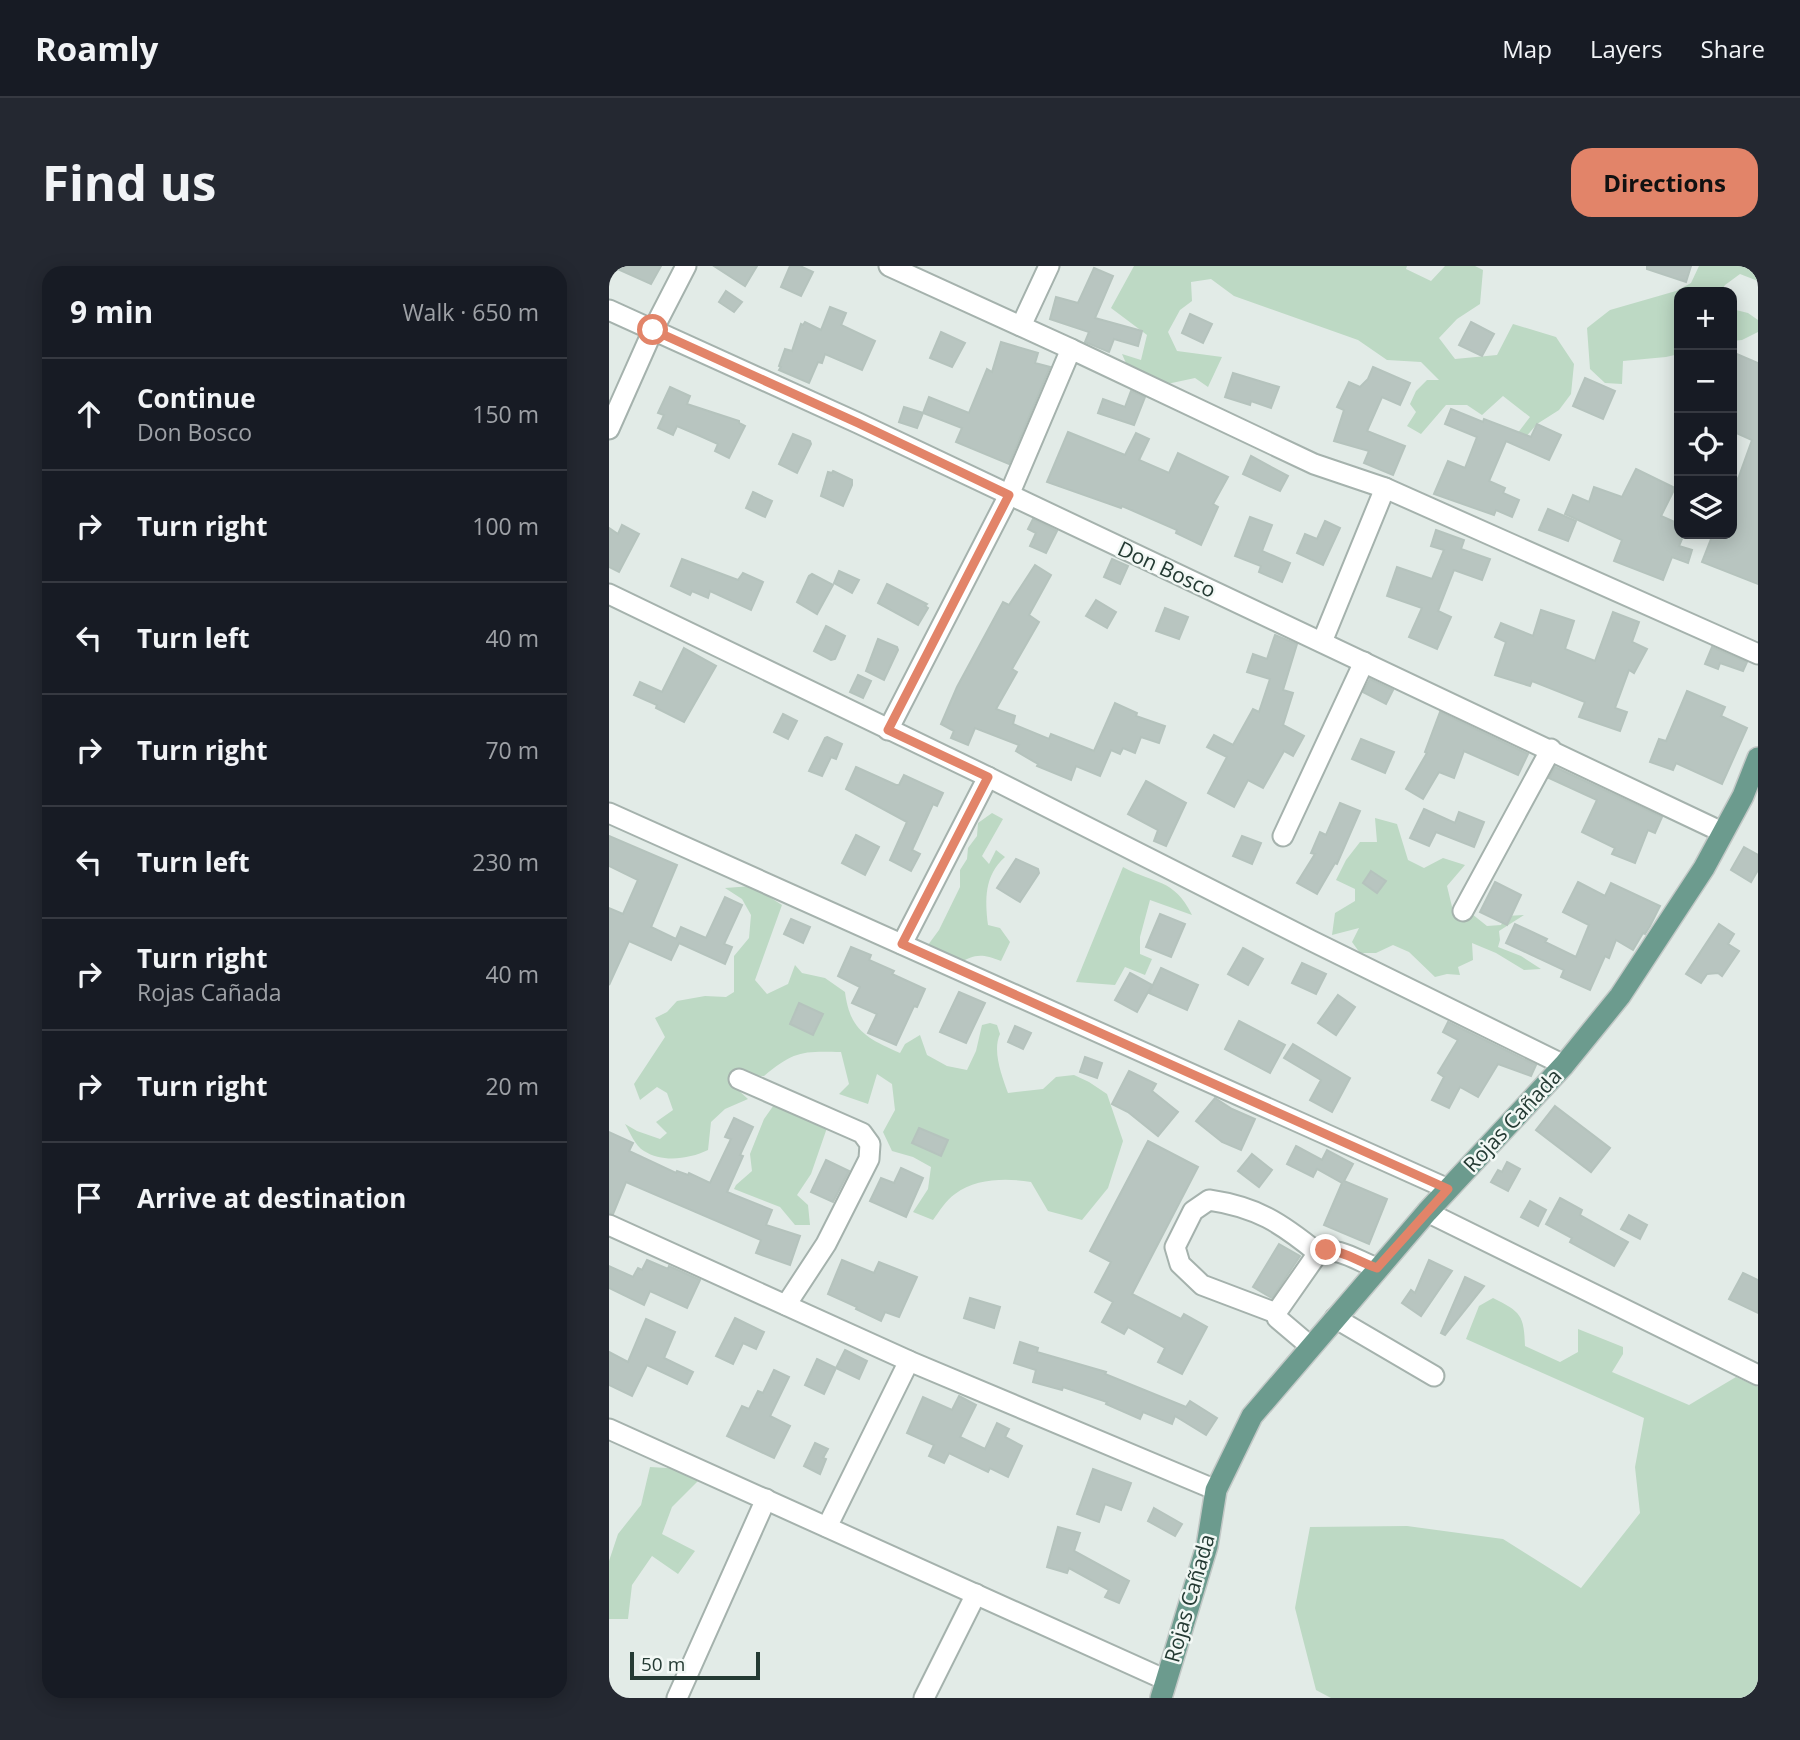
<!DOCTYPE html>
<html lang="en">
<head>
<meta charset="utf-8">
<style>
	body { margin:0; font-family:"Open Sans",sans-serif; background:#242831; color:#f1f3f6 }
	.controls { position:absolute; right:21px; top:21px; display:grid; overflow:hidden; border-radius:14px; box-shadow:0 4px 18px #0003 }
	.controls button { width:63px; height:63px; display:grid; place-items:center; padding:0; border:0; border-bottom:2px solid #363941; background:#171b24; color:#f1f3f6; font:35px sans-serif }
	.scale { position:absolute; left:21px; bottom:18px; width:130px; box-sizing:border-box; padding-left:7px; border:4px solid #243a33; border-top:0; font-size:19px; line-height:24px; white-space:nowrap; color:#243a33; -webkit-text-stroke:5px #f2f8f5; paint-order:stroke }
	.stop { position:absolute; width:21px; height:21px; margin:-16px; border:5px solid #e28469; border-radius:50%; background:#fff }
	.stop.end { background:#e28469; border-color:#fff; box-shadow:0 2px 7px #0008 }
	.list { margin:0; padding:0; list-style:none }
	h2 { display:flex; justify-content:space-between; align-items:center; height:91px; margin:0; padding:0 28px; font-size:30px }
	h2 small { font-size:23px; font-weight:400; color:#9ea1a6 }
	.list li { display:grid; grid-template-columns:46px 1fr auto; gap:21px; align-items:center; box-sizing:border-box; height:112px; padding:0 28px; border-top:2px solid #363941 }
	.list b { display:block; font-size:26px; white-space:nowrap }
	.list p { margin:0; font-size:23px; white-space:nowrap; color:#9ea1a6 }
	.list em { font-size:23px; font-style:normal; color:#9ea1a6 }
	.icon { flex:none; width:38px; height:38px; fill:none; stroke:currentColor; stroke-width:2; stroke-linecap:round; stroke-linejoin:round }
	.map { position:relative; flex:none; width:1149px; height:1432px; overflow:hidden; border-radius:21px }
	header { display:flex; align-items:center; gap:42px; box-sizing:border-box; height:98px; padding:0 35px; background:#171b24; border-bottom:2px solid #363941 }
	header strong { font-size:33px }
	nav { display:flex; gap:38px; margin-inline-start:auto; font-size:24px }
	.intro { display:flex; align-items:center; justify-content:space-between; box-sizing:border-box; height:168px; padding:0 42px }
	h1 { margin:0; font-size:49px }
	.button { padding:18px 32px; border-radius:21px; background:#e28469; color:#111; font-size:24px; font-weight:700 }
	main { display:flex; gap:42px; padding:0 42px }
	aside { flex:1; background:#171b24; border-radius:21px; box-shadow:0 4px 18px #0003 }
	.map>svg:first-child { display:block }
	.green { fill:#bdd9c4 }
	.building { fill:#b8c5c0; stroke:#b5c3bd; stroke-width:2 }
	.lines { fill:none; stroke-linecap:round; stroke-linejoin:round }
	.minor-casing { stroke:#a5b2ad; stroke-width:23 }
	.major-casing { stroke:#c2c8c6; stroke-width:24 }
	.minor { stroke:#fff; stroke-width:19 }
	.major { stroke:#6c9b8e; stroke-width:21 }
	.route { stroke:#e28469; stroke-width:9 }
	.labels { text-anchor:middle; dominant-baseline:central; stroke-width:5; stroke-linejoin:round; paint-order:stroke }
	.street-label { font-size:21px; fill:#243a33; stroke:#f2f8f5 }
</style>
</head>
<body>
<header>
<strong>Roamly</strong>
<nav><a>Map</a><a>Layers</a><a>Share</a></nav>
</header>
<div class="intro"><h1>Find us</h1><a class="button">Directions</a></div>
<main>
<aside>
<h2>9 min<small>Walk · 650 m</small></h2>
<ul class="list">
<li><svg class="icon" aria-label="ahead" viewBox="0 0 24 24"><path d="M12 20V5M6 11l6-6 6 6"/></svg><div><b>Continue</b><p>Don Bosco</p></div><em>150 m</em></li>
<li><svg class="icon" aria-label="right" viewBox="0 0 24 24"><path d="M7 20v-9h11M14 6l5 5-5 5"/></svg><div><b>Turn right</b></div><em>100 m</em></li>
<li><svg class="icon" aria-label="left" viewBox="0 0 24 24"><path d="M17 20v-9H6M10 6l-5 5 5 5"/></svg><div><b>Turn left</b></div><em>40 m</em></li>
<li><svg class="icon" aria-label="right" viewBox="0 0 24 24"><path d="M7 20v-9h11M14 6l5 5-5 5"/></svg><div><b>Turn right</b></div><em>70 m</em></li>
<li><svg class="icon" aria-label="left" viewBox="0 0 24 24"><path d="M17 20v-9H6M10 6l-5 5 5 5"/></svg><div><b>Turn left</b></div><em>230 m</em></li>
<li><svg class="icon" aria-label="right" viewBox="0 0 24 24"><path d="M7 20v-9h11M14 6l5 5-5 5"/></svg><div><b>Turn right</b><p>Rojas Cañada</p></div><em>40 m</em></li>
<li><svg class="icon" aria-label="right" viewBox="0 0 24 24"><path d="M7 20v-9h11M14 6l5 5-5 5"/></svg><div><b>Turn right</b></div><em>20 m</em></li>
<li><svg class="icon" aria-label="arrive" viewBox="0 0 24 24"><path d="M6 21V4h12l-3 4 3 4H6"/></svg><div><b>Arrive at destination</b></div></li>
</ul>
</aside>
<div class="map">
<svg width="1149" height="1432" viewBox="0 0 1149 1432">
	<rect width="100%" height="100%" fill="#e2ebe7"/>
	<!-- green -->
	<g class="green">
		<polygon points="525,0 798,0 797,3 822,15 836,0 866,0 874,4 871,38 848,53 830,72 846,93 888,89 904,58 947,71 965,98 962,128 950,144 928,158 915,173 908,168 921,151 894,130 873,149 858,139 837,139 812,168 798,160 807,146 801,138 807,125 818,114 830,114 812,96 778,94 749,74 625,30 602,13 582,16 583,35 571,44 559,66 568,85 613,91 599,121 586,112 558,118 520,104 513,88 532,94 538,69 502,42"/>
		<polygon points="1090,0 1149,0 1149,15 1131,8 1116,19 1112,26 1070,26 1070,88 1057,91 1014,95 1013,118 996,117 981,103 978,62 1001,44 1067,25 1082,17"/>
		<polygon points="1123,43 1139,47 1149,54 1149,66 1133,74 1123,75"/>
		<path d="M383,547L394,553L373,590L380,598L387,584L396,591C375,610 376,633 379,659L391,662L401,676L392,695C371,687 366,688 347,699L319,679L330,664L351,621V604L358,593L359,582L368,570L369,557Z"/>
		<polygon points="766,552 788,558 799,594 815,602 834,592 856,599 838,620 845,649 856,650 858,644 878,660 892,659 897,650 915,649 890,665 891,674 889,681 912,690 932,703 915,704 887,687 863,677 864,694 849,701 851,709 838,708 826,711 800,686 784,679 767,687 751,687 743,676 750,662 723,669 726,647 746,635 746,623 727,614 737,594 751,576 768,576"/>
		<path d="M514,601C545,618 565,612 583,649L541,634L531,671V688L543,693L536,709L516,701L506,719L467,716Z"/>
		<path d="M143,620L173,639L146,714L158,728L179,718L186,699L193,707L216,712L236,726C241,765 258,772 291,787L296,778L311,769L318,789L338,800L358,804L367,785L373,759L381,757L388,759L391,768C383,785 393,810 399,827L434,823L447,811L465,809L480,816L498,828L514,875L499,922L473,954L439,945L422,916C398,912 367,912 346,928C337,934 330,946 324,954L304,946L319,923L322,901L304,891L283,885L274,866L286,844L283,818L268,808L259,838L230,828L240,818L232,786C193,785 185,785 155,810L124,809L128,823L139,833L116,843L102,856L99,884C80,893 54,897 35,885C26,880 21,866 16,858L28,865L51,873L58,867L47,856L64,844L58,827L48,821L31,834L25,818L56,771L46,752L58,746L68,735L96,730L117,731L125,726V690L140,672L142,649L133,633L116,622Z"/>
		<polygon points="167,836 219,859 202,908 188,929 199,939 201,959 186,959 171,941 125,923 127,919 143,905 141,888 155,853"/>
		<path d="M884,1032C912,1046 915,1049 916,1080L951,1096L969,1086V1063L1014,1081V1088L1003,1106L1080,1139L1127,1111L1149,1121V1432H722L707,1424L686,1342L701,1261L798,1260L894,1273L972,1322L1031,1247L1026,1201L1035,1152L857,1073L870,1040Z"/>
		<polygon points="41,1201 75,1203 94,1210 63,1241 53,1268 86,1285 69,1308 43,1290 23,1319 19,1353 0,1353 0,1295 9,1268 32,1239"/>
	</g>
	<!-- building -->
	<g class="building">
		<polygon points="2,0 52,0 42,18"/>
		<polygon points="105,0 148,0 136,20"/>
		<polygon points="181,0 191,0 204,6 192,30 172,21"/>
		<polygon points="1038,0 1082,0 1077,16 1038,3"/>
		<polygon points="485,2 504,10 486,52 533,65 529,80 505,73 500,86 476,76 480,66 441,53 447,31 469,37"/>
		<polygon points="117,25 133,36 125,46 110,36"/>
		<polygon points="221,41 237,47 232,59 266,75 253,104 216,88 213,97 209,96 200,117 170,104 172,101 170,100 176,83 183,85 192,58 194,59 196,56 212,64"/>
		<polygon points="581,48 603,58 594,77 573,67"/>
		<polygon points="862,56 885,68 873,90 850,79"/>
		<polygon points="332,66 356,77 343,101 321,92"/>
		<polygon points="392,76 429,87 426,97 441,101 400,198 347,176 353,162 314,147 320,131 360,147 378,103 383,106"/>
		<polygon points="1123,86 1149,97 1149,318 1093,296 1104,268 1123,268 1123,210 1129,213 1143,174 1123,165"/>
		<polygon points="764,101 801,117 791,139 773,131 758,165 796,180 784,209 755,197 760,185 725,175 735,144 728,141 740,116 751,121 759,113"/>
		<polygon points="624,107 670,121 662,142 642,135 641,139 616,131"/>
		<polygon points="976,112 1006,125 994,153 964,140"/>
		<polygon points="61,121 81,130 78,138 130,155 130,157 136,160 120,192 106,185 109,178 89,169 68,160 64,169 49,162 55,149 49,147"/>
		<polygon points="522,125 536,131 525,159 489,147 494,133 516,141"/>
		<polygon points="295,141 314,147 308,162 290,156"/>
		<polygon points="842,143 874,156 875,153 922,171 928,158 952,169 940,194 897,175 880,215 896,222 894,227 910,234 903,251 887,244 885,249 825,228 839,195 856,202 868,171 836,158"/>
		<polygon points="459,166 516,189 527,167 540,173 530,194 560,207 569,187 619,211 604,238 609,241 592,279 567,267 568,264 513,240 512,242 438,216"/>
		<polygon points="184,168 201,175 202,178 188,207 170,198"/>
		<polygon points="642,190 679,210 671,225 634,208"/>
		<polygon points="1027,203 1066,222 1052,250 1070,258 1070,268 1075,268 1070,280 1083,284 1079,297 1063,291 1054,314 1005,295 1013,274 956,248 964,229 980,236 985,221 1013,231"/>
		<polygon points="224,205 243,214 243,219 234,240 212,230 219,206 223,207"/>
		<polygon points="144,226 163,235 156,251 137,242"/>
		<polygon points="939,243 967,255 959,275 930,264"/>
		<polygon points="641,251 663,259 653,285 681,297 673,316 650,306 652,300 626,290"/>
		<polygon points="424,253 448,265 437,287 421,280 427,267 419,263"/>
		<polygon points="716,255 731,262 714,299 688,287 696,268 708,273"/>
		<polygon points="13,259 30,268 10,306 0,301 0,262 9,268"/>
		<polygon points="827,264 855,274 852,283 881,293 873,314 845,304 829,345 842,351 828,383 800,371 813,342 778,330 788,301 823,313 835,284 822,280"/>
		<polygon points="73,293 129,314 134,307 154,316 142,344 101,325 99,332 83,325 81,329 62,320"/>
		<polygon points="503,293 519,300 511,318 495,311"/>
		<polygon points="426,299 442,309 420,349 430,356 403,403 408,406 387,443 406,450 404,458 440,473 442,468 485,485 506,437 528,447 527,450 556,460 550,477 532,471 526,487 514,482 511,488 502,484 491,510 467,500 462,514 428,500 429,498 407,485 410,479 366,462 359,479 342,472 345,465 332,458 348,421 394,336 400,339"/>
		<polygon points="230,305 250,314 243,327 225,317"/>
		<polygon points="203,308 224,319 208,348 188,336 200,310"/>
		<polygon points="278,318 318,338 316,340 319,342 309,359 269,337"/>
		<polygon points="487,334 507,346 498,362 477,350"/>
		<polygon points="556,342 579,351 570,373 547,365"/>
		<polygon points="932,344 965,355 956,383 986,395 1004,346 1030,356 1023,376 1038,383 1025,407 1020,404 1006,442 1018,446 1011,465 970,451 976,436 923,415 921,420 886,409 897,376 886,371 892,357 924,370"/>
		<polygon points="217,360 236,370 226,393 222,394 205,385"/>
		<polygon points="666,369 688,378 674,424 684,427 674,459 695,470 684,490 675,485 654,522 639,514 625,541 599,527 618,491 598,481 605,469 624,479 644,443 650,446 661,413 638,406 644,388 658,393"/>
		<polygon points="269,373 288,381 289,384 275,414 257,405"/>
		<polygon points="1103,381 1138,396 1134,405 1111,397 1109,403 1096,398"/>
		<polygon points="75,382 107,400 75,456 47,442 48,439 25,429 31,416 53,426"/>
		<polygon points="249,409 262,415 254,432 241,426"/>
		<polygon points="761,413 784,424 777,438 754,426"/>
		<polygon points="1078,425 1116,441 1112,450 1138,462 1113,518 1067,497 1064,504 1041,496 1050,473 1057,475"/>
		<polygon points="831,446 919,488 909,509 855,485 845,512 830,506 814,533 797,523 818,487 816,486"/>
		<polygon points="174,448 188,455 179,473 165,466"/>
		<polygon points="218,471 233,478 227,493 222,491 213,510 200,505 216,472"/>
		<polygon points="752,473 785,486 776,507 743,493"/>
		<polygon points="247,501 287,519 290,519 295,509 334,527 328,540 324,538 303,584 311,588 302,605 281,594 298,556 237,523"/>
		<polygon points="946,501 1053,551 1046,567 1039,564 1026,597 1003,588 1006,582 973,566 988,534 940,512"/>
		<polygon points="537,515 577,537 557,580 545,575 549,564 519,548"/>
		<polygon points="731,537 751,545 728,598 726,597 708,628 688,617 706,588 702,587 711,566 717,569"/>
		<polygon points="815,543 846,557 850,546 875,556 865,581 827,566 820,580 801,572"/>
		<polygon points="247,569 270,581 256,609 233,597"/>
		<polygon points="0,570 68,599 42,661 67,673 72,661 97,672 116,631 133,639 115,678 123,681 116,698 70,677 62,694 20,675 0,719 0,642 14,648 29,614 0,600"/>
		<polygon points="633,570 652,577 643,598 624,590"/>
		<polygon points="1135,581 1149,589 1149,604 1142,616 1122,604"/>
		<polygon points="407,593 429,603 430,607 411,636 388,622"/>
		<polygon points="762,605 777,615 768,627 754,617"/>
		<polygon points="886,616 912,629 898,659 871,646"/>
		<polygon points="969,616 996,630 1002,617 1051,640 1041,660 1036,668 1034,667 1024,684 1007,674 1000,692 996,690 981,724 952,711 955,704 897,677 906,658 938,673 936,676 967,691 980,659 954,646"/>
		<polygon points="551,648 576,658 562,691 537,681"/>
		<polygon points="182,653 201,661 194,677 175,668"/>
		<polygon points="1110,658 1125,668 1119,678 1130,685 1113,710 1109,707 1098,708 1092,717 1077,708"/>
		<polygon points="242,681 262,689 260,694 285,705 283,708 316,723 308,741 305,740 287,779 259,767 268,748 243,737 251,721 229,710"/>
		<polygon points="634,682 654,693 639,719 619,708"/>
		<polygon points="693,697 717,708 707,728 683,717"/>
		<polygon points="552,702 589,719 578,744 540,727"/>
		<polygon points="521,707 543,719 528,746 506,734"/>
		<polygon points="350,726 376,737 357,777 331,766"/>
		<polygon points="729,729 746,741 727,769 709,757"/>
		<polygon points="190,737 214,748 204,769 181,758"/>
		<polygon points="630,755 676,779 661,807 616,783"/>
		<polygon points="839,756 927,799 922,810 889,798 869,831 851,821 840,842 823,834 835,811 829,807 849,774 834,766"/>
		<polygon points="406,760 422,767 414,783 399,776"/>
		<polygon points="684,778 741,812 723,846 701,834 712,814 675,792"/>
		<polygon points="476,791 493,797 488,812 471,806"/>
		<polygon points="520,805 547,818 543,825 569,846 549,870 519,846 503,838"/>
		<polygon points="606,832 623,843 646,853 632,884 613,876 587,855"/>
		<polygon points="946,840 1001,882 982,906 927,864"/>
		<polygon points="125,852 144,861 131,889 134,890 118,926 163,944 157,959 191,970 181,999 147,987 152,974 17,916 4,948 0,947 0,866 24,877 20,885 67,907 68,905 79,909 80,907 101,917 122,873 116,871"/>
		<polygon points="310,862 339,874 332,890 303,877"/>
		<polygon points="539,875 589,901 523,1028 572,1053 575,1048 598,1061 573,1108 549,1096 556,1082 519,1061 515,1068 493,1056 504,1036 486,1026 502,996 481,985"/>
		<polygon points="687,880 713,894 718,884 744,898 735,915 778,933 760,978 715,959 733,917 708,903 704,911 678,898"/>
		<polygon points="643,888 663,904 650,921 629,905"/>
		<polygon points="217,894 240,905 224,936 202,926"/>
		<polygon points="898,896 911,903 899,925 882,916 889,904 893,906"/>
		<polygon points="292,902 314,912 297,951 261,935 272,912 285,917"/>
		<polygon points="951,932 973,944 971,949 1019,976 1005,1000 961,976 963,972 937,958"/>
		<polygon points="921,935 937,944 929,960 912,951"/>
		<polygon points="1020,949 1038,959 1031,973 1012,963"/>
		<polygon points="670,978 691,990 663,1032 644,1021"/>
		<polygon points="38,994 59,1003 60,1000 91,1014 78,1042 41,1025 35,1039 0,1022 0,1000 24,1011 29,1002 33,1004"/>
		<polygon points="233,994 265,1007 270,996 308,1011 290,1051 276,1046 272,1055 247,1043 248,1041 219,1028"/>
		<polygon points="820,994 843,1005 812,1050 793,1037 802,1024 806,1027"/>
		<polygon points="1134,1007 1149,1014 1149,1047 1120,1033"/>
		<polygon points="856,1011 875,1020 836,1069 832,1067"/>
		<polygon points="361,1032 391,1041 385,1062 355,1052"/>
		<polygon points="126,1052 155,1066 147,1083 134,1077 124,1098 107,1090"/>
		<polygon points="37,1053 66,1066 55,1092 84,1106 78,1118 38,1099 23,1130 0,1119 0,1086 19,1096"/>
		<polygon points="411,1076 429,1082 428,1086 497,1106 496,1108 577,1141 581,1135 608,1152 597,1169 566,1150 563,1158 534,1146 531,1153 497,1138 498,1136 454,1121 453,1124 424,1116 427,1104 405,1097"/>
		<polygon points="236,1084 258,1095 250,1113 227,1102"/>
		<polygon points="208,1093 227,1102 215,1128 196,1119"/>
		<polygon points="165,1104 180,1111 161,1150 181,1160 165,1192 118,1170 133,1140 140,1143 149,1125 154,1127"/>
		<polygon points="350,1130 367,1139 351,1171 376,1183 388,1157 400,1163 396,1171 413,1180 399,1211 381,1202 379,1206 340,1187 335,1197 320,1190 325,1179 298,1167 314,1131 343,1144"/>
		<polygon points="206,1177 219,1183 214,1192 217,1193 211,1208 195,1200"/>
		<polygon points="484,1203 522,1217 512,1244 496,1238 490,1256 468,1248"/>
		<polygon points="545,1242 573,1258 566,1270 539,1255"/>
		<polygon points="449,1261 471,1267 465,1285 520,1315 510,1337 496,1331 500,1324 460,1302 458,1307 438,1301"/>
	</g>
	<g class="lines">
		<!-- minor casing -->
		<g class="minor-casing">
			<g id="minor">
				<polyline points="280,0 462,83"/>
				<polyline points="0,44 249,157 1113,566"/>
				<polyline points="412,60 440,0"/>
				<polyline points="0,163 44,64 77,0"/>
				<polyline points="0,328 379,511 701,674 955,799"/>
				<polyline points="713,376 776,222"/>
				<polyline points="279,464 400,229 462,83 705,198 776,222 1149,388"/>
				<polyline points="0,547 839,923"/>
				<polyline points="674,570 755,396"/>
				<polyline points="854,645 942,483"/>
				<polyline points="293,678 379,511"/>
				<polyline points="130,813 253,867 261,878 260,893 217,978 177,1039"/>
				<polyline points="818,946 1149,1109"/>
				<polyline points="0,959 300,1095 607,1224"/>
				<path d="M667,1047L593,1019L571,998L566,981L584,945L600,934C648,941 672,957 709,987"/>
				<polyline points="726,1052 825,1110"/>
				<path d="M701,1080L668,1052L667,1047L709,987C728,979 750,996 768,1002"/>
				<polyline points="0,1163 557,1414"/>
				<polyline points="218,1261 300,1095"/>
				<polyline points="68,1432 157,1233"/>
				<polyline points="315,1432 367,1328"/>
			</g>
		</g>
		<!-- major casing -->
		<g class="major-casing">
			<polyline id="major" points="552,1432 598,1280 607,1224 643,1150 818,946 955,799 1011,730 1095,602 1134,530 1149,492"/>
		</g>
		<!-- minor -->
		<use href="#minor" class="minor"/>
		<!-- major -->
		<use href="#major" class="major"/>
	</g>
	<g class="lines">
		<!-- route -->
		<path class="route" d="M44,64L249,157L400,229L279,464L379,511L293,678L839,923L768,1002C752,997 733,984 717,984"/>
	</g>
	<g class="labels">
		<!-- street labels -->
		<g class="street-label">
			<text transform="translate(558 303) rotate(25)">Don Bosco</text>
			<text transform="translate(903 854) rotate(-47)">Rojas Cañada</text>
			<text transform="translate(580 1332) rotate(-74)">Rojas Cañada</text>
		</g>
	</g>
</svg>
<div class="controls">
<button>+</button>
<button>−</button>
<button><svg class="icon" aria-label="locate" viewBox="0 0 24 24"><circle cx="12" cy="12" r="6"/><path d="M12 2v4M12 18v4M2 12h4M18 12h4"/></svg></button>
<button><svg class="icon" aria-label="layers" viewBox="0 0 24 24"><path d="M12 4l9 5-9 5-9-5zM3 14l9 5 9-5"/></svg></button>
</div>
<div class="scale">50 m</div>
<div class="stop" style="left:44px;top:64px"></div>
<div class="stop end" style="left:717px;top:984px"></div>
</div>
</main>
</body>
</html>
